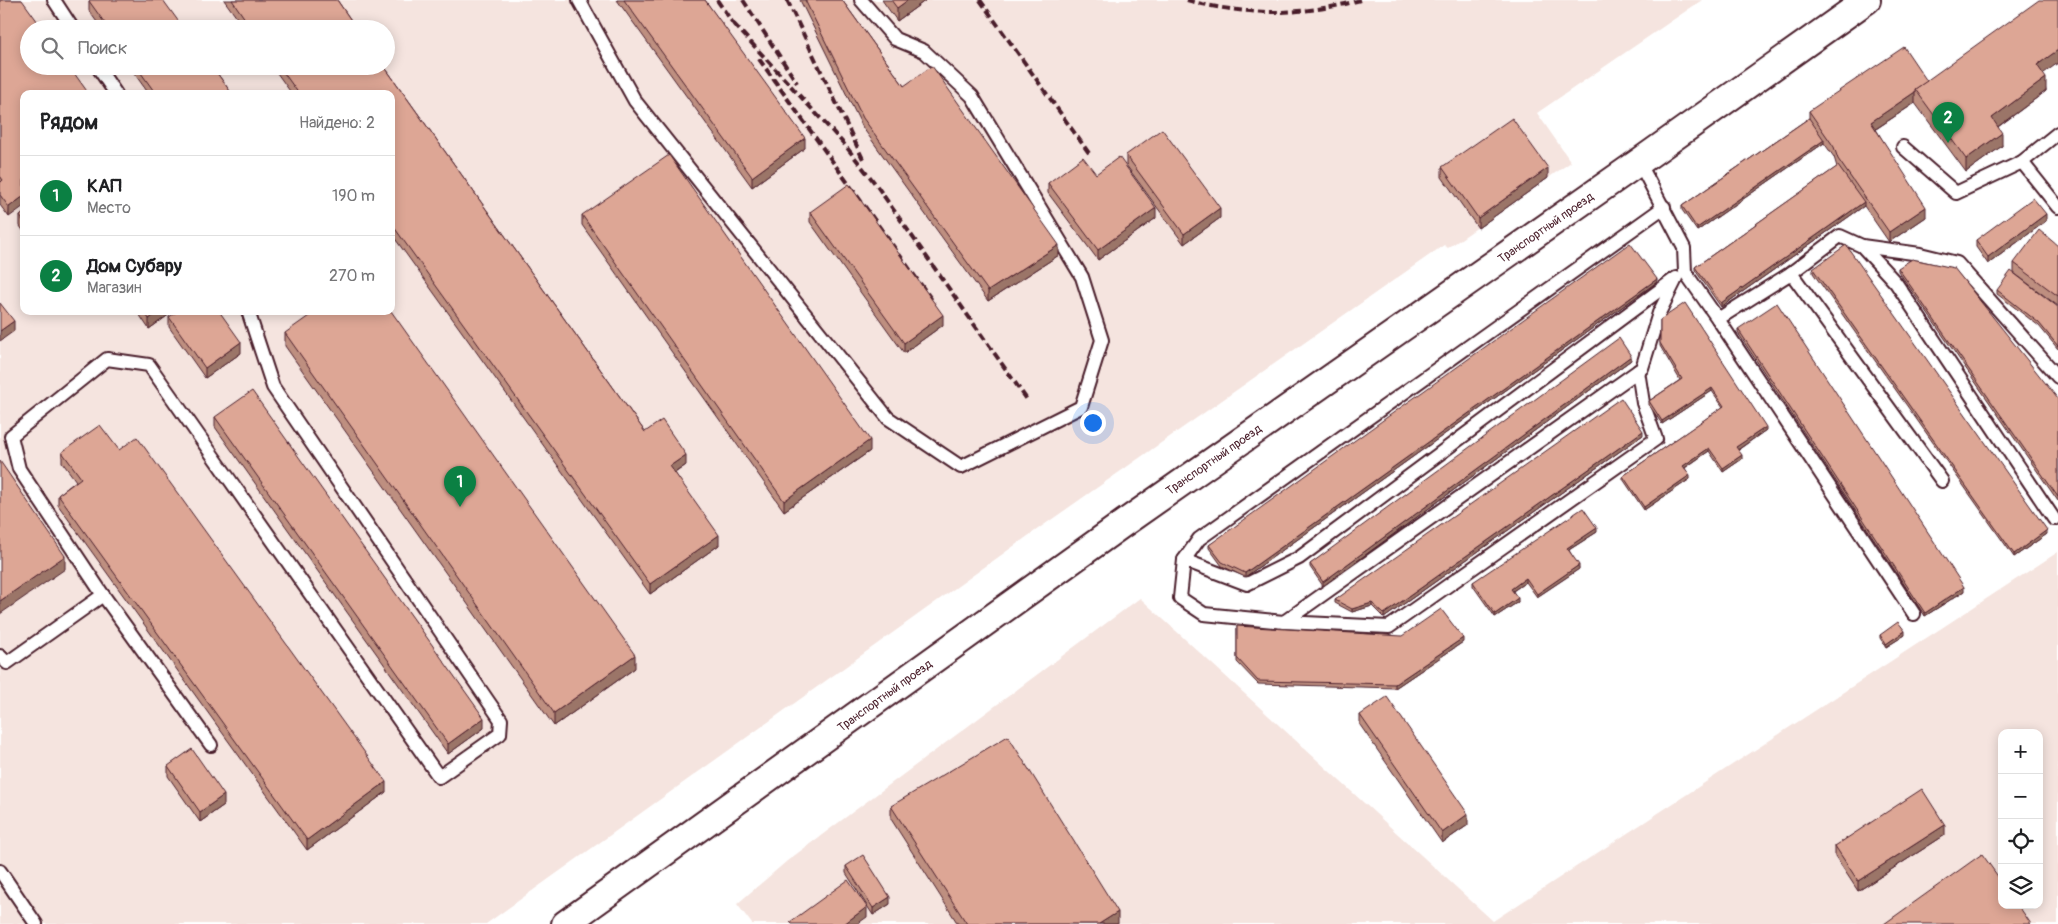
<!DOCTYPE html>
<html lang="ru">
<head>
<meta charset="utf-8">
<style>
	body { margin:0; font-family:Pangolin,sans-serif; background:#f6f6f6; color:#202124 }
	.controls { position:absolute; right:15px; bottom:15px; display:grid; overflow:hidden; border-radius:10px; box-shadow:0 2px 12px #0003 }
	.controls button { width:45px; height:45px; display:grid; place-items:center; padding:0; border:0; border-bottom:1px solid #e0e0e0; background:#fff; color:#202124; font:25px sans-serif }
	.you { position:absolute; left:1092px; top:422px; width:18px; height:18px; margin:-12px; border:4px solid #fff; border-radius:50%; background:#1a73e8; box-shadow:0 0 0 8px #1a73e833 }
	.badge { display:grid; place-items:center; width:32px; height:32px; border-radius:50%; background:#0b8043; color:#fff; font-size:16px; font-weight:700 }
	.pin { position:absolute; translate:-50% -41px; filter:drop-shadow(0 1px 2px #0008) }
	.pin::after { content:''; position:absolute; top:26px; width:18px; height:15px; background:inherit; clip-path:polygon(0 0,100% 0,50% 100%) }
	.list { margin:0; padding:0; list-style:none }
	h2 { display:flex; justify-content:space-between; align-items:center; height:65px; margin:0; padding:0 20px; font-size:21px }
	h2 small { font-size:16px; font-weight:400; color:#757577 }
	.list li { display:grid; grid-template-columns:32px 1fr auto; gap:15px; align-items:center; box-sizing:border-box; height:80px; padding:0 20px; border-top:1px solid #e0e0e0 }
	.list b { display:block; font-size:19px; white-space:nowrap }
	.list p { margin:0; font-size:16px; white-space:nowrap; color:#757577 }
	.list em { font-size:16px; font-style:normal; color:#757577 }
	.icon { flex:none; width:28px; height:28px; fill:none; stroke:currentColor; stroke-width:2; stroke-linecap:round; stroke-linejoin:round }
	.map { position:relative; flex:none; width:2058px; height:924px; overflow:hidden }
	.search { position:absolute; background:#fff; box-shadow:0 2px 12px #0003; left:20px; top:20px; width:375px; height:55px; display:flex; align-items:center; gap:12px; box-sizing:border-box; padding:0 18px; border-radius:28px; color:#757577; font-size:19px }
	.panel { position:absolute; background:#fff; box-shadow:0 2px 12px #0003; left:20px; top:90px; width:375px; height:225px; border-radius:10px }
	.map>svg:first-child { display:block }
	.built { fill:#f5e4df; fill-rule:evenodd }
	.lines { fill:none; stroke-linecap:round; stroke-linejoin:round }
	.lane-casing { stroke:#4a1f2b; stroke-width:16 }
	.street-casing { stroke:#4a1f2b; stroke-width:30 }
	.lane { stroke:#fff; stroke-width:12 }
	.street { stroke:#fff; stroke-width:26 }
	.rail { stroke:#4a1f2b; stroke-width:4; stroke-dasharray:8 4; stroke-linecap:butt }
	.wall { fill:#be8f80; stroke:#4a1f2b }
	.shaded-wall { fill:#9b7468; stroke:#4a1f2b }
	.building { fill:#dda695; stroke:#4a1f2b }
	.labels { text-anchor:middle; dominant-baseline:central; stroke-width:4; stroke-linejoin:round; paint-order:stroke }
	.street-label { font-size:12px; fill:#4a1f2b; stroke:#fff }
</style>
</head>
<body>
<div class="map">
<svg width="2058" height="924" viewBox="0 0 2058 924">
	<rect width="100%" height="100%" fill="#fff"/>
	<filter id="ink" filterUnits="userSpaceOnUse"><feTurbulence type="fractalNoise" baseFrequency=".02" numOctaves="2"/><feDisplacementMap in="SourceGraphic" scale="10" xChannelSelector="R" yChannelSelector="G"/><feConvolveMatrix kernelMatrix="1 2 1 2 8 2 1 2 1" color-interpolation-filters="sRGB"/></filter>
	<g filter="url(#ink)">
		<!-- built -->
		<g class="built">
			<path d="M0,0H1702L1537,113L1571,162L1448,248L1444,245L1028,536L486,924H0ZM29,29H386V66H29ZM24,94H391V311H24Z"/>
			<path d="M2058,552V924H752L737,904L787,861L1140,598L1493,921ZM2002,733H2039V905H2002Z"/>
		</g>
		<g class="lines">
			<!-- lane casing -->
			<g class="lane-casing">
				<g id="lane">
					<polyline points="54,0 73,29"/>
					<polyline points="579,0 635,101 888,418 961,467 1081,407 1102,340 1082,277 972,96 924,51 895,39 861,0"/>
					<polyline points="97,66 116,94"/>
					<polyline points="1903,147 1956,193 2022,162 2058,133"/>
					<polyline points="1639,162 1684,248 1685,272 1718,319 1791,273 1942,481"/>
					<polyline points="2022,162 2058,207"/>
					<polyline points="1862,246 1920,254 1957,263 2058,377"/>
					<polyline points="1791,273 1840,236 1862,246 1896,283 2054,519"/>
					<polyline points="1718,319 1914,614"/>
					<polyline points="1638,371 1642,368 1659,313 1675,281"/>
					<polyline points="1184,560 1247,584 1299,558 1676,278"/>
					<polyline points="1284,622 1638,371 1643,403 1656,439 1389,627 1284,622 1204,614 1180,598 1184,560 1199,539 1664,207"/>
					<polyline points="0,656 7,663 103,595"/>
					<polyline points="211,745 103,595 19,469 11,436 107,359 149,365 439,777 500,734 501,720 273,387 248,311"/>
					<polyline points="0,871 36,924"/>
				</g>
			</g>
			<!-- street casing -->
			<g class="street-casing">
				<polyline id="street" points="565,924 1124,523 1639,162 1867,0"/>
			</g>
			<!-- lane -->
			<use href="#lane" class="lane"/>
			<!-- street -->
			<use href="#street" class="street"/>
			<!-- rail -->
			<g class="rail">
				<polyline points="717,0 737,29"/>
				<polyline points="743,0 797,83"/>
				<polyline points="787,0 864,161"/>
				<polyline points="980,0 1091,156"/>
				<path d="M1187,0C1242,16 1306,16 1360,0"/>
				<polyline points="734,24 844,144 874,182 1028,401"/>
				<polyline points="759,59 934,303"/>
			</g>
		</g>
		<!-- wall -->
		<g class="wall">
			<polygon points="0,0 22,0 9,217 0,205"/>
			<polygon points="224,0 337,0 357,29 245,29"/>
			<polygon points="617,0 705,0 805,148 752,187"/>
			<polygon points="800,0 842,0 904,86 1059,255 988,301 863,128"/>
			<polygon points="882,0 926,0 897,21"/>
			<polygon points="89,1 184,29 102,29 89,11"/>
			<polygon points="129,66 212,66 232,94 149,94"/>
			<polygon points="272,66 384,66 645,432 686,465 675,473 719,545 650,594 391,233 391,94 292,94"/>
			<polygon points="2043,74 2046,91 1998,127 2002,146 1966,172 1915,103 1876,129 1926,217 1889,242 1864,206 1721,307 1695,270 1695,267 1837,167 1834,157 1824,143 1697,231 1682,210 1682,206 1809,118 1809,111 1927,81"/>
			<polygon points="1126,155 1220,218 1184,244 1126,165"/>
			<polygon points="1442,167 1548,178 1478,228 1442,177"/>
			<polygon points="1096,174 1156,218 1098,260 1048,193 1048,183"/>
			<polygon points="810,212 943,325 904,353 810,222"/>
			<polygon points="24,213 24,232 20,226 20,216"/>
			<polygon points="582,215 870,451 784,511 582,225"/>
			<polygon points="2046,221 1988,264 1976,247 1976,240"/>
			<polygon points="2058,246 2058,306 2014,273 2014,263"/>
			<polygon points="1898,268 2058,399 2058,501 1898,271"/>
			<polygon points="1813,269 2047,534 2014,557 1813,273"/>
			<polygon points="1657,282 1245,577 1222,566 1209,548 1209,545"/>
			<polygon points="1997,290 2058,307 2058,349 2039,326 1997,294"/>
			<polygon points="137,311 174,311 149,329"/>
			<polygon points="169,317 241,353 205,378 169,327"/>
			<polygon points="1660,320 1766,430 1738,450 1742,459 1723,472 1709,451 1685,468 1690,479 1644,510 1623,479 1623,476 1723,407 1712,391 1662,424 1649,405 1649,401 1680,380 1660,346"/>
			<polygon points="1738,329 1964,591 1925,616 1738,333"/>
			<polygon points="285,333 635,668 554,726 285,346"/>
			<polygon points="1631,360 1323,586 1310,567 1310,564"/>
			<polygon points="215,417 484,728 448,754 215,427"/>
			<polygon points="1643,435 1384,618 1372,606 1352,612 1335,603 1335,600"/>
			<polygon points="119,450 386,792 307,850 58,505 58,495 76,481 62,462 62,452"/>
			<polygon points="1597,532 1569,550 1579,569 1537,597 1526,582 1513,591 1518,602 1495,617 1473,586 1473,582"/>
			<polygon points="1237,626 1463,642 1395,688 1258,684 1237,662"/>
			<polygon points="1880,635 1905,635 1886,647 1880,638"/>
			<polygon points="1360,715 1468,825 1442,843 1360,725"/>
			<polygon points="168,766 224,805 200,822 168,776"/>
			<polygon points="891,806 1118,924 958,924 891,819"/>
			<polygon points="1945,835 1858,891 1835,856 1835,846"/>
			<polygon points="846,866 890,904 873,915 846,873"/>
		</g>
		<!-- shaded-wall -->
		<g class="shaded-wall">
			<polygon points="908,0 926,0 897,21 897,8"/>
			<polygon points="2058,50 2058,63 2037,78 2037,65"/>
			<polygon points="2046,78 2046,91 1992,131 1992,118"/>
			<polygon points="1915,92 1915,103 1871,132 1871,122"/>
			<polygon points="2002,133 2002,146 1966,172 1966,159"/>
			<polygon points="805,138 805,148 752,187 752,177"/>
			<polygon points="1824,140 1824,143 1697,231 1697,228"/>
			<polygon points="1548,168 1548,178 1478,228 1478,218"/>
			<polygon points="24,196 24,206 9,217 9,207"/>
			<polygon points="1864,202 1864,206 1721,307 1721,303"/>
			<polygon points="1926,207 1926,217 1889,242 1889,232"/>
			<polygon points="1156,208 1156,218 1098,260 1098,250"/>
			<polygon points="1220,208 1220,218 1184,244 1184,234"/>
			<polygon points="2046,214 2046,221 1988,264 1988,257"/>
			<polygon points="1059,245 1059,255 988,301 988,291"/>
			<polygon points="1657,279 1657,282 1245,577 1245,573"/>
			<polygon points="160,311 174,311 149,329 149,319"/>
			<polygon points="943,315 943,325 904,353 904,343"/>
			<polygon points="14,321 14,331 0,341 0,331"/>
			<polygon points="241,342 241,353 205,378 205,368"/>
			<polygon points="1631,356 1631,360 1323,586 1323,582"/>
			<polygon points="1712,388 1712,391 1662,424 1662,421"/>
			<polygon points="1766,427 1766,430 1736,451 1736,447"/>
			<polygon points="1643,431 1643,435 1384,618 1384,614"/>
			<polygon points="870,440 870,451 784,511 784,501"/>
			<polygon points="1709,448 1709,451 1683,469 1683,466"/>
			<polygon points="686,455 686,465 670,476 670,466"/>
			<polygon points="1742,455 1742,459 1723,472 1723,468"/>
			<polygon points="1690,475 1690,479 1644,510 1644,507"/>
			<polygon points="1597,528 1597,532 1567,551 1567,548"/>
			<polygon points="2047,530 2047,534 2014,557 2014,554"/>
			<polygon points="719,535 719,545 650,594 650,584"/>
			<polygon points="65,556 65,569 0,614 0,601"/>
			<polygon points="1579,565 1579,569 1537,597 1537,594"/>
			<polygon points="1526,578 1526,582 1511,592 1511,589"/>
			<polygon points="1964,587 1964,591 1925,616 1925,613"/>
			<polygon points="1518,598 1518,602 1495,617 1495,614"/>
			<polygon points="1372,603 1372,606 1352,612 1352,609"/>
			<polygon points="1905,631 1905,635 1886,647 1886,644"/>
			<polygon points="1463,638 1463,642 1395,688 1395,684"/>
			<polygon points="635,655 635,668 554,726 554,713"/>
			<polygon points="484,718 484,728 448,754 448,744"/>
			<polygon points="386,782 386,792 307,850 307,840"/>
			<polygon points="224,795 224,805 200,822 200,812"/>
			<polygon points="1468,814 1468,825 1442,843 1442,833"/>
			<polygon points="1945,825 1945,835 1858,891 1858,881"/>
			<polygon points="890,897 890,904 873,915 873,908"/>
			<polygon points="867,907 867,917 857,924 844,924"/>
			<polygon points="1118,912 1118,924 1099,924"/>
		</g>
		<!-- building -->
		<g class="building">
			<polygon points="0,0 22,0 43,29 29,29 29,66 69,66 89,94 24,94 24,196 9,207 0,195 0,183 3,180 0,176"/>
			<polygon points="90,0 163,0 184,29 109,29 89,1"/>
			<polygon points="232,0 337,0 357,29 252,29"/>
			<polygon points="624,0 705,0 805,138 752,177"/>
			<polygon points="805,0 842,0 904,86 932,66 1059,245 988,291 863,118"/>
			<polygon points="891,0 908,0 897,8"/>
			<polygon points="2039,0 2058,0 2058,50 2037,65 2046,78 1992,118 2002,133 1966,159 1915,89"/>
			<polygon points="1904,47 1927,81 1915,89 1915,92 1871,122 1926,207 1889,232 1838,159 1834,147 1809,111"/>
			<polygon points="136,66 212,66 232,94 156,94"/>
			<polygon points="279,66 384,66 645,432 662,420 686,455 670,466 719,535 650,584 391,223 391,94 299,94"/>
			<polygon points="1512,118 1548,168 1478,218 1442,167"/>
			<polygon points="1809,118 1824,140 1697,228 1682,206"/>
			<polygon points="1162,129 1220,208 1184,234 1126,155"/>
			<polygon points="669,155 870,440 784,501 582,215"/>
			<polygon points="1083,157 1096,174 1119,157 1156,208 1098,250 1048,183"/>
			<polygon points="1838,166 1864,202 1721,303 1695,267"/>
			<polygon points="849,184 943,315 904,343 810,212"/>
			<polygon points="2033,198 2046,214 1988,257 1976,240"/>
			<polygon points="24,213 24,222 20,216"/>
			<polygon points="2039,230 2058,246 2058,296 2014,263"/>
			<polygon points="1630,243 1657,279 1245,573 1222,562 1209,545"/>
			<polygon points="1846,245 2047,530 2014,554 1813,269"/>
			<polygon points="1912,259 1954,268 2058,399 2058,497 1898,268"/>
			<polygon points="2011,271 2058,307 2058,346 2039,323 1997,290"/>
			<polygon points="0,303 14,321 0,331"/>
			<polygon points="1685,303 1766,427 1736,447 1742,455 1723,468 1709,448 1683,466 1690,475 1644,507 1623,476 1724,406 1712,388 1662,421 1649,401 1682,379 1660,343 1660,320"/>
			<polygon points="1777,303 1964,587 1925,613 1738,329"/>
			<polygon points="144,311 160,311 149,319"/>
			<polygon points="178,311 219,311 241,342 205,368 169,317"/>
			<polygon points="316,311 391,311 635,655 554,713 285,333"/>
			<polygon points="1619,338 1631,356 1323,582 1310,564"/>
			<polygon points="252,391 484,718 448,744 215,417"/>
			<polygon points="1621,398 1643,431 1384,614 1372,603 1352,609 1335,600"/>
			<polygon points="100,425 119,450 137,437 386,782 307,840 58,495 81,478 62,452"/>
			<polygon points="0,461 65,556 0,601"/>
			<polygon points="1583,508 1597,528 1567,548 1579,565 1537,594 1526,578 1511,589 1518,598 1495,614 1473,582"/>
			<polygon points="1441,609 1463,638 1395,684 1258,681 1237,658 1237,626 1402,636"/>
			<polygon points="1898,622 1905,631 1886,644 1880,635"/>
			<polygon points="1387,697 1468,814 1442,833 1360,715"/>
			<polygon points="1008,736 1118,912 1099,924 967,924 891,806"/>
			<polygon points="192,749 224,795 200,812 168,766"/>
			<polygon points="1922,789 1945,825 1858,881 1835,846"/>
			<polygon points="1982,854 2002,882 2002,905 2018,905 2031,924 1884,924"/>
			<polygon points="863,855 890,897 873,908 846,866"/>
			<polygon points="848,880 867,907 844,924 792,924 790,922"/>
		</g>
	</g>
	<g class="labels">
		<!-- street labels -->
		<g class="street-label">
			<text transform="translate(1546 228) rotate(-35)">Транспортный проезд</text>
			<text transform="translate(1214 460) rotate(-35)">Транспортный проезд</text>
			<text transform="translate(885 696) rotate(-36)">Транспортный проезд</text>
		</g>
	</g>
</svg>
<div class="controls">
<button>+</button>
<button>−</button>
<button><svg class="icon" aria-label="locate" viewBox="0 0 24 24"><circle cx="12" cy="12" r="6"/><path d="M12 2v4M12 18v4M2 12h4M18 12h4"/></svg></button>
<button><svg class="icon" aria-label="layers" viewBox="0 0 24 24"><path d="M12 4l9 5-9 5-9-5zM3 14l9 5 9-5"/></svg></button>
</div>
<div class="you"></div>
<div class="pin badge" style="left:460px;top:507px">1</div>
<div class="pin badge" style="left:1948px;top:143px">2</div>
<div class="search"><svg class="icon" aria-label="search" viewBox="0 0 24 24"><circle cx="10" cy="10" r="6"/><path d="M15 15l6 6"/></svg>Поиск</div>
<section class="panel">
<h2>Рядом<small>Найдено: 2</small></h2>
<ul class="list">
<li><span class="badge">1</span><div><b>КАП</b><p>Место</p></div><em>190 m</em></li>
<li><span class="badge">2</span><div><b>Дом Субару</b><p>Магазин</p></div><em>270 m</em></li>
</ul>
</section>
</div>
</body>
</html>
